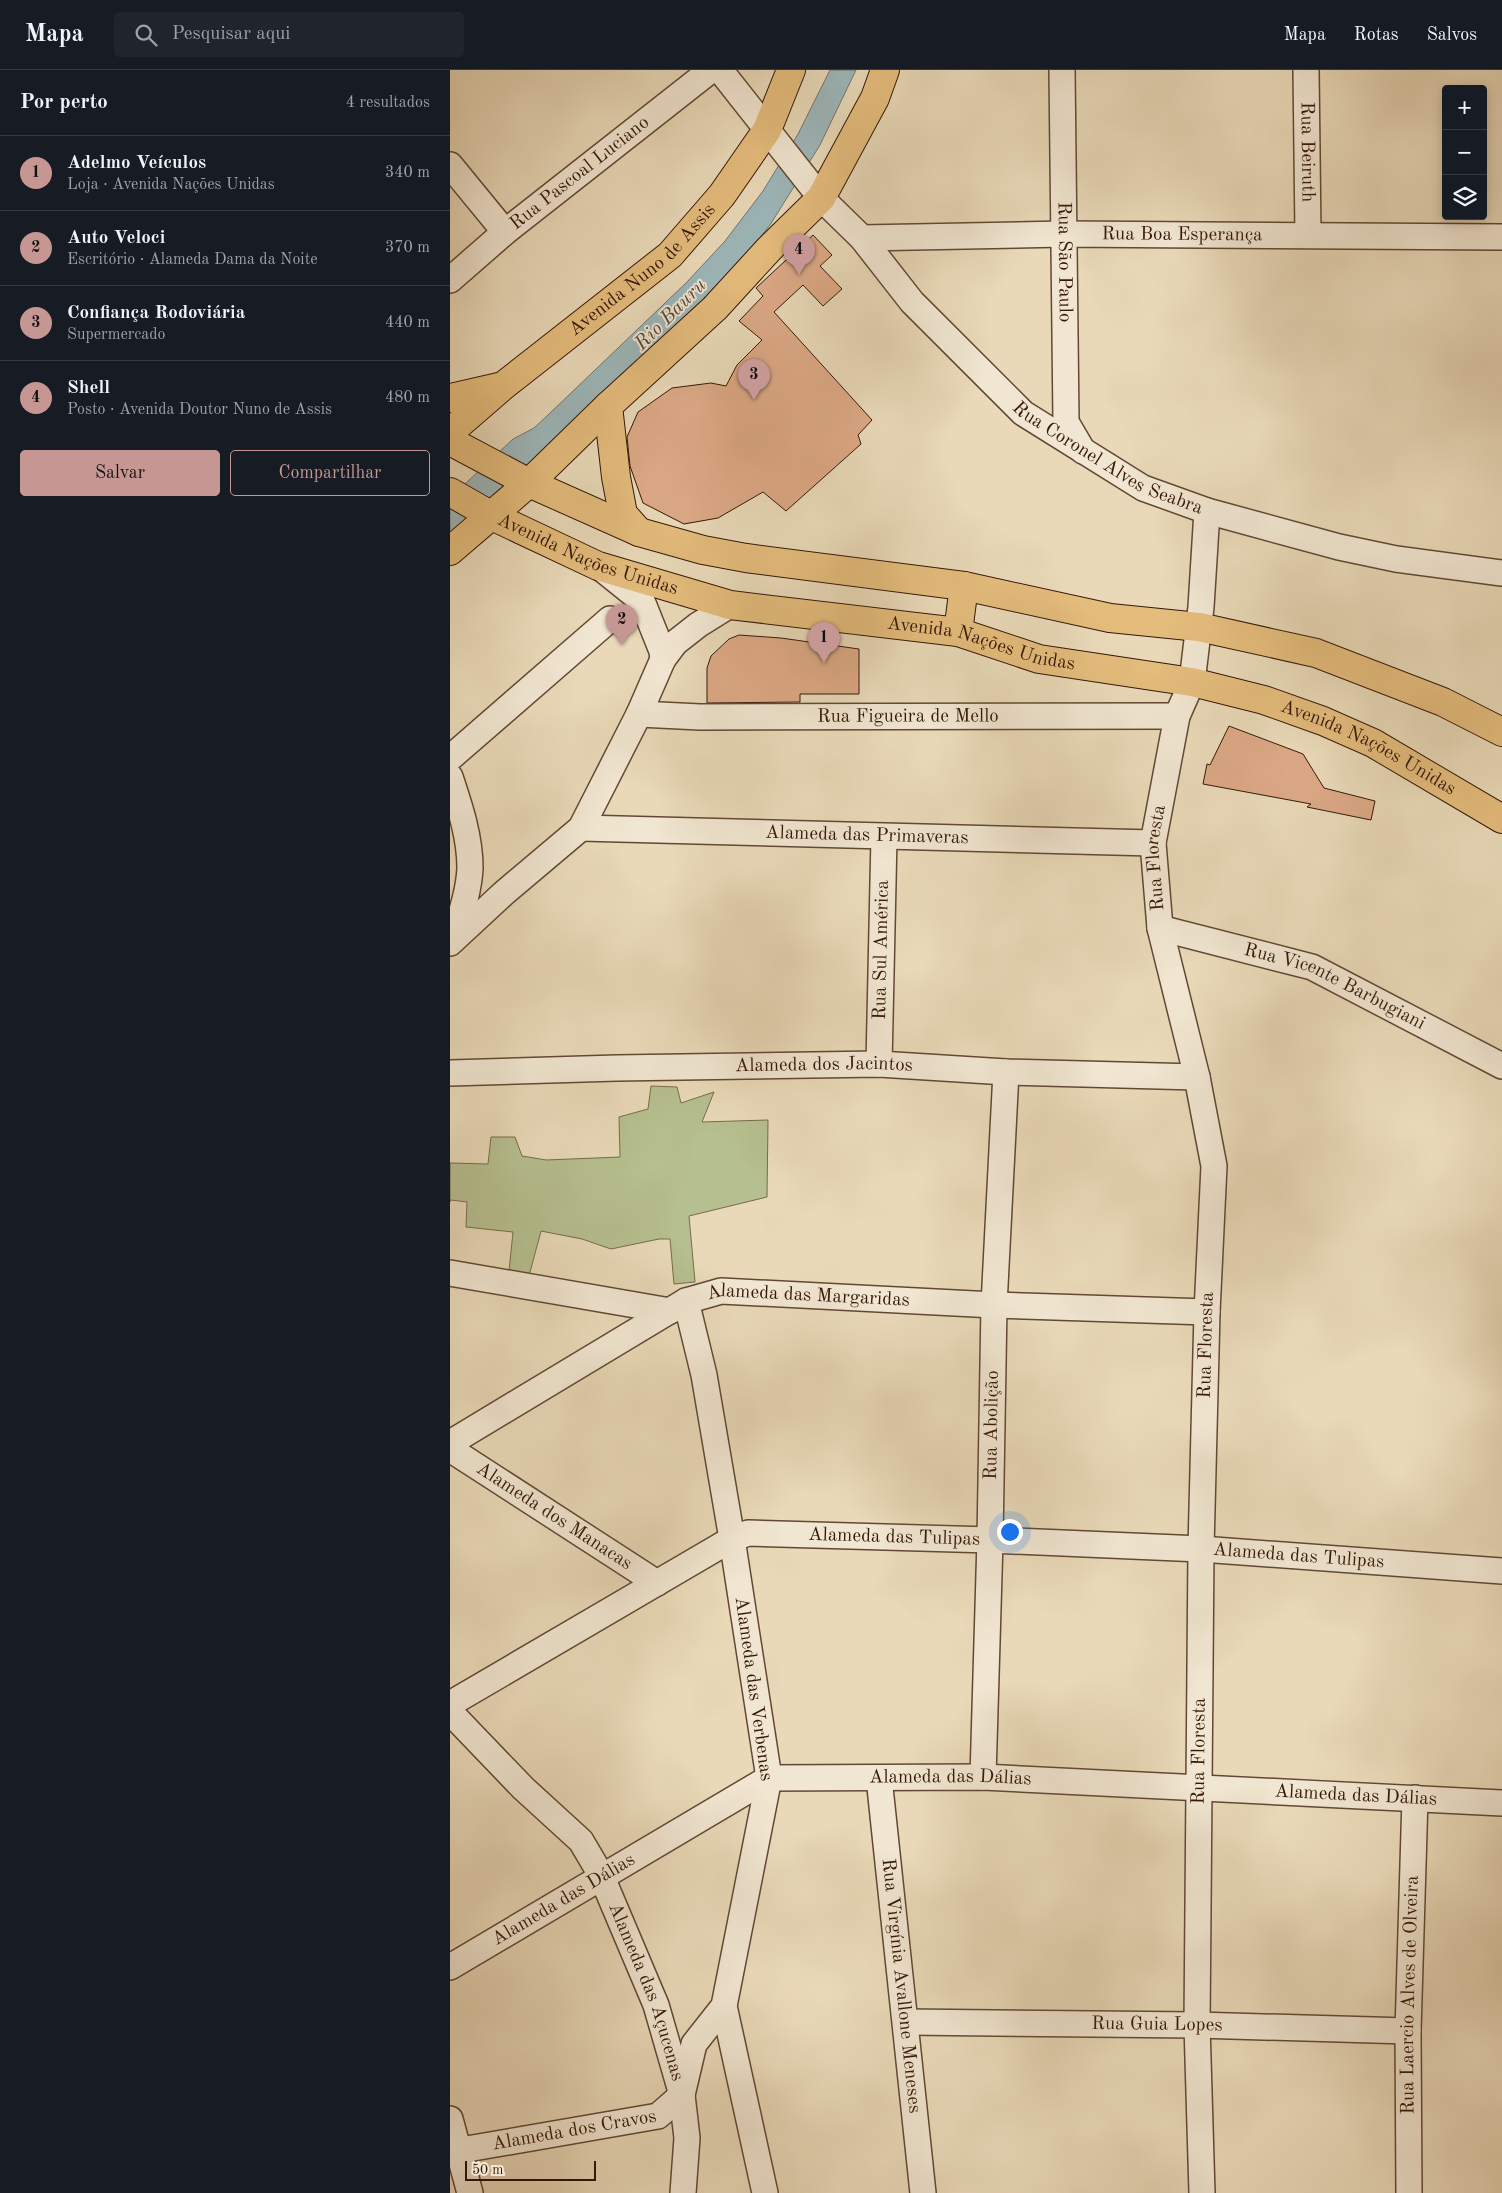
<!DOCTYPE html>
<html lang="pt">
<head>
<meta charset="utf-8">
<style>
	body { margin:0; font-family:"Old Standard TT",serif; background:#20242c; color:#f1f3f6 }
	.controls { position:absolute; right:15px; top:15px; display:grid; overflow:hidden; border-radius:5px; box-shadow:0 2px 12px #0003 }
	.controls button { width:45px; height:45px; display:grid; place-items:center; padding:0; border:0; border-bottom:1px solid #363941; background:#171b24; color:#f1f3f6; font:25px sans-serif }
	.scale { position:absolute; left:15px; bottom:12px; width:131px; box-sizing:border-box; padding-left:5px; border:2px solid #351808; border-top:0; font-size:14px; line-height:18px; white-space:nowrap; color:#351808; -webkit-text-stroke:4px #f1e6d1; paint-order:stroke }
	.you { position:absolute; left:559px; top:1461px; width:18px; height:18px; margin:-12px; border:4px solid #fff; border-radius:50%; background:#1a73e8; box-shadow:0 0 0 8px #1a73e833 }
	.badge { display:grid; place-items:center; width:32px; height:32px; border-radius:50%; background:#c59692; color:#111; font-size:16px; font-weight:700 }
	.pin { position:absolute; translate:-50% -41px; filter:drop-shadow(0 1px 2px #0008) }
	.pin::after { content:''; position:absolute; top:26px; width:18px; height:15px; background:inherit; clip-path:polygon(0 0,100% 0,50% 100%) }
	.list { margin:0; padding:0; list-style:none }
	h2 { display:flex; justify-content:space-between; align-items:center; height:65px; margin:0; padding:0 20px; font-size:21px }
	h2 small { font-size:16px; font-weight:400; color:#9ea1a6 }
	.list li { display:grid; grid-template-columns:32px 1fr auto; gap:15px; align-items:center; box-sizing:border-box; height:75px; padding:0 20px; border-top:1px solid #363941 }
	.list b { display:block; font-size:19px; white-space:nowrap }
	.list p { margin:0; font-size:16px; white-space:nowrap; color:#9ea1a6 }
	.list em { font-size:16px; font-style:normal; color:#9ea1a6 }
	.actions { display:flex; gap:10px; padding:15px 20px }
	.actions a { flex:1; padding:11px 0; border:1px solid #c59692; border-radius:5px; text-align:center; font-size:18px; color:#c59692 }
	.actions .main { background:#c59692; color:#111 }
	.icon { flex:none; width:28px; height:28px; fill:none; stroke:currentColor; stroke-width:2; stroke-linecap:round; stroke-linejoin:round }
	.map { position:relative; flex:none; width:1052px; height:2123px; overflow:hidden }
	header { display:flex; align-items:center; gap:30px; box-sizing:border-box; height:70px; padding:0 25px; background:#171b24; border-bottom:1px solid #363941 }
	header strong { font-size:24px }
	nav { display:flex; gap:28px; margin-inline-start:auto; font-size:18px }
	.search { width:350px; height:45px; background:#20242c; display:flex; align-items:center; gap:12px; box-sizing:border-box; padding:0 18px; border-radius:5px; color:#9ea1a6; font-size:19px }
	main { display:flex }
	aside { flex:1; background:#171b24 }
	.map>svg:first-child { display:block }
	.green { fill:#b6bf8f; stroke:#766c4c }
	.water { fill:#9db7ba; stroke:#737773 }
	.building { fill:#dca986; stroke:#351808 }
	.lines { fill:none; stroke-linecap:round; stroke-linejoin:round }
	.minor-casing { stroke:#624834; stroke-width:28 }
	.major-casing { stroke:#351808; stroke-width:30 }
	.minor { stroke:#f1e6d1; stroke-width:25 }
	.major { stroke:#e4bc7c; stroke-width:28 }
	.labels { text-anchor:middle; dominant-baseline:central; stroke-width:4; stroke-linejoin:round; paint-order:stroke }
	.street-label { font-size:19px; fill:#351808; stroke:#f1e6d1 }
	.water-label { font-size:20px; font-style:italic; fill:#54483d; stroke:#f1e6d1 }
</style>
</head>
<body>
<header>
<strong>Mapa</strong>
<div class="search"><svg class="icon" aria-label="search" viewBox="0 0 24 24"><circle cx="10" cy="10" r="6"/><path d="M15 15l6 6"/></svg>Pesquisar aqui</div>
<nav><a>Mapa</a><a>Rotas</a><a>Salvos</a></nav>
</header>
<main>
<aside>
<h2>Por perto<small>4 resultados</small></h2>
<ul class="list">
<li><span class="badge">1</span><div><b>Adelmo Veículos</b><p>Loja · Avenida Nações Unidas</p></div><em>340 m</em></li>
<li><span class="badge">2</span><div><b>Auto Veloci</b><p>Escritório · Alameda Dama da Noite</p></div><em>370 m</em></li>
<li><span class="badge">3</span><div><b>Confiança Rodoviária</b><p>Supermercado</p></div><em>440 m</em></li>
<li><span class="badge">4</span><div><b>Shell</b><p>Posto · Avenida Doutor Nuno de Assis</p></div><em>480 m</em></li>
</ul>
<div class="actions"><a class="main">Salvar</a><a>Compartilhar</a></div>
</aside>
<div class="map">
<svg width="1052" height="2123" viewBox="0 0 1052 2123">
	<rect width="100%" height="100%" fill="#e9d9b8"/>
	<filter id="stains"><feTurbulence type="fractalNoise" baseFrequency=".004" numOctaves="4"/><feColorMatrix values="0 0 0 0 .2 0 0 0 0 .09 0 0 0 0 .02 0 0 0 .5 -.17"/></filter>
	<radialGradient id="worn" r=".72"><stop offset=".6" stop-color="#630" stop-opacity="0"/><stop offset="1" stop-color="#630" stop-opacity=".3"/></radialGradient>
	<!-- green -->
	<polygon class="green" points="201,1016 227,1017 231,1033 264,1022 252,1052 318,1050 317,1127 239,1146 245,1212 224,1214 220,1169 209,1169 161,1179 132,1169 91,1161 79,1206 59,1201 63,1162 16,1157 17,1132 1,1130 0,1132 0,1093 38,1094 41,1067 65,1067 72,1086 96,1090 170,1087 169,1047 198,1039"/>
	<!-- water -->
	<polygon class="water" points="380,0 406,0 370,75 320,155 283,201 106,367 0,474 0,428 63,369 84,358 98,345 237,212 275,171 313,121 348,64"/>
	<!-- building -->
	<g class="building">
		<polygon points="363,165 382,185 370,196 392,219 373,236 353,215 324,242 422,350 408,365 411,374 336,441 313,422 268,448 234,454 193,433 180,396 177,367 188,342 222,318 261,313 276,316 287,295 312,270 289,251 313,226 306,218"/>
		<polygon points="289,565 331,568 409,579 409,624 350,624 350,632 257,633 257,598 261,586 279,569"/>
		<polygon points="779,656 853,684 874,718 925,731 921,750 857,737 861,734 753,714 757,694 760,695"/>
	</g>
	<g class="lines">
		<!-- minor casing -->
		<g class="minor-casing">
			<g id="minor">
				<path id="s1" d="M270,0L371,128L412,168L462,232L573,343L693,418L757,441L889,477L946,489L1052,503"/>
				<path id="s2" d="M612,0L616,352L633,381"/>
				<path id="s3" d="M856,0L858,165"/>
				<polyline points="0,95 55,162"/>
				<path id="s4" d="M412,168L614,164L1052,167"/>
				<path id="s5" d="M0,210L55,162L261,0"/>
				<polyline points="151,498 192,531 212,581 213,589"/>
				<path id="s6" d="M189,644L250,647L727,646"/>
				<polyline points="0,688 160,549"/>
				<path d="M0,707C10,737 20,767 20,798C19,822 10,847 3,870"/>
				<path id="s7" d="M131,758L703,773"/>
				<path id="s8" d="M710,858L862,897L1052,996"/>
				<polyline points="0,873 54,823 131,758 189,644 213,589 225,573 248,555 280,535"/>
				<path id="s9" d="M429,994L434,767"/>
				<path id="s10" d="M0,1003L167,998L429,994L556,1002L747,1007"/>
				<polyline points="0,1203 220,1241"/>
				<path id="s11" d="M0,1373L236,1231L271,1221L544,1235L757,1242"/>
				<path id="s12" d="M0,1379L207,1513"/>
				<path id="s13" d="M0,1634L282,1469L298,1463L540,1470L751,1479L1052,1501"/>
				<path id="s14" d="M0,1642L73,1718L131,1771L151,1805L206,1935L232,2025L237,2068L233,2123"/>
				<path id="s15" d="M533,1707L540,1470L544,1235L556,1002"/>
				<path id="s16" d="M429,1708L473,2123"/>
				<path id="s17" d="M0,1897L319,1708L533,1707L1052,1733"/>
				<polyline points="274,1936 315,2123"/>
				<path id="s18" d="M456,1952L747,1955L958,1961"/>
				<polyline points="232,2025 244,1974 274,1936 319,1708 282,1469 254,1305 236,1231"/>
				<polyline points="0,2049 20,2123"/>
				<path id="s19" d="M0,2082L208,2046L232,2025"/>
				<path id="s20" d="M752,2123L747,1955L751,1479L757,1242L764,1096L747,1007L710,858L703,773L727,646L742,612L751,537L757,441"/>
				<path id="s21" d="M959,2123L958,1961L965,1728"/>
			</g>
		</g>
		<!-- major casing -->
		<g class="major-casing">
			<g id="major">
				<polyline points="0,328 49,317"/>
				<polyline points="158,336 166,407 173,444 189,462"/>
				<path id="s22" d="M0,362L53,316L220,185L272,125L317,60L341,0"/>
				<polyline points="0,371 79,413 189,462 253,480 296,488 514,516 660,548 749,557 866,583 993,632 1052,662"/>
				<path id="s23" d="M0,422L42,446L148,496L280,535L508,562L589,589L742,612L814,630L873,651L923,673L1052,749"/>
				<polyline points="0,481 79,413 158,336 265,238 319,179 371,128 425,28 435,0"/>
				<polyline points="508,562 514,516"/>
			</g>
		</g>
		<!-- minor -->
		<use href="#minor" class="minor"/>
		<!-- major -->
		<use href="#major" class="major"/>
	</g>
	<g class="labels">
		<!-- street labels -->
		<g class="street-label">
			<text stroke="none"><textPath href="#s3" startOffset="82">Rua Beiruth</textPath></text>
			<text stroke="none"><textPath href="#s5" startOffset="168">Rua Pascoal Luciano</textPath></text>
			<text stroke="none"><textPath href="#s4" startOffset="320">Rua Boa Esperança</textPath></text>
			<text stroke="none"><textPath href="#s2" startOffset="192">Rua São Paulo</textPath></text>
			<text stroke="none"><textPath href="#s22" startOffset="252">Avenida Nuno de Assis</textPath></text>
			<text stroke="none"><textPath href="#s1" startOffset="555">Rua Coronel Alves Seabra</textPath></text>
			<text stroke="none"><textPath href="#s23" startOffset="152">Avenida Nações Unidas</textPath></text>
			<text stroke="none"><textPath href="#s23" startOffset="558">Avenida Nações Unidas</textPath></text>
			<text stroke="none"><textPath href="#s6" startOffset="269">Rua Figueira de Mello</textPath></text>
			<text stroke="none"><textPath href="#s23" startOffset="962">Avenida Nações Unidas</textPath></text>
			<text stroke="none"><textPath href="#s7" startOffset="286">Alameda das Primaveras</textPath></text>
			<text stroke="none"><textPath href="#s20" startOffset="1342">Rua Floresta</textPath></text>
			<text stroke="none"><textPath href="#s9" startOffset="114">Rua Sul América</textPath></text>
			<text stroke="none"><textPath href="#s8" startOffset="185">Rua Vicente Barbugiani</textPath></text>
			<text stroke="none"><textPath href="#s10" startOffset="374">Alameda dos Jacintos</textPath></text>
			<text stroke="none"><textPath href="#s11" startOffset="399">Alameda das Margaridas</textPath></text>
			<text stroke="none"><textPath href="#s20" startOffset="848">Rua Floresta</textPath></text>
			<text stroke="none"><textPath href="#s15" startOffset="352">Rua Abolição</textPath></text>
			<text stroke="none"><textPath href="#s12" startOffset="124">Alameda dos Manacas</textPath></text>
			<text stroke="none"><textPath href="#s13" startOffset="490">Alameda das Tulipas</textPath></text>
			<text stroke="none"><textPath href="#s13" startOffset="895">Alameda das Tulipas</textPath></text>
			<text transform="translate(303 1619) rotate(82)">Alameda das Verbenas</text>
			<text stroke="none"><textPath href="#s20" startOffset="442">Rua Floresta</textPath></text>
			<text stroke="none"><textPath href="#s17" startOffset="552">Alameda das Dálias</textPath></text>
			<text stroke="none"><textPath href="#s17" startOffset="958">Alameda das Dálias</textPath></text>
			<text stroke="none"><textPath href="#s17" startOffset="132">Alameda das Dálias</textPath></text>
			<text stroke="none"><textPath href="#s16" startOffset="209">Rua Virgínia Avallone Meneses</textPath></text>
			<text stroke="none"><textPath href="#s14" startOffset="349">Alameda das Açucenas</textPath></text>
			<text stroke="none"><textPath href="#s21" startOffset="198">Rua Laercio Alves de Olveira</textPath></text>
			<text stroke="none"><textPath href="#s18" startOffset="251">Rua Guia Lopes</textPath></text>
			<text stroke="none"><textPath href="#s19" startOffset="126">Alameda dos Cravos</textPath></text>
		</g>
		<!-- water labels -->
		<g class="water-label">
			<text transform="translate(221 245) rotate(-45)">Rio Bauru</text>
		</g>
	</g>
	<rect width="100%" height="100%" filter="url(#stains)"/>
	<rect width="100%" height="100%" fill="url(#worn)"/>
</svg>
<div class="controls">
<button>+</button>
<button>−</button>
<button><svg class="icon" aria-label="layers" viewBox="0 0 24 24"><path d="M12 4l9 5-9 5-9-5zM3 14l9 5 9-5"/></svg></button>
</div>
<div class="scale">50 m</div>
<div class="you"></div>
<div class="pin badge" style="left:374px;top:593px">1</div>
<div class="pin badge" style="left:172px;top:575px">2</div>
<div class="pin badge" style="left:304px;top:330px">3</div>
<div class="pin badge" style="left:349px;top:205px">4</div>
</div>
</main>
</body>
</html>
